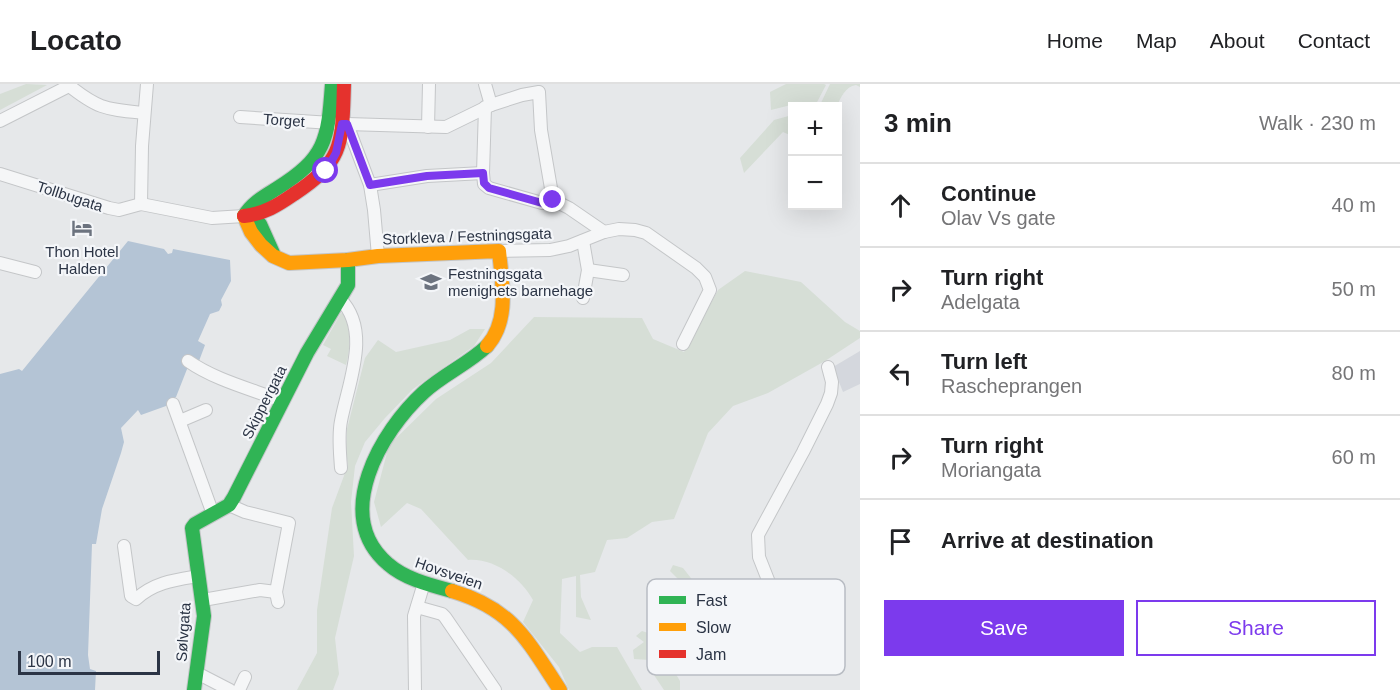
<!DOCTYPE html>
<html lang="en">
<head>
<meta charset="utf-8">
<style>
	body { margin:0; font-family:Arial,sans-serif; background:#f2f2f2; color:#202124 }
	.controls { position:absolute; right:18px; top:18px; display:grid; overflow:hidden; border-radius:0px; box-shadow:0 6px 24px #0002 }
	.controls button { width:54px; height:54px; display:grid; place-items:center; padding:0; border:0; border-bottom:2px solid #e0e0e0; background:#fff; color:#202124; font:30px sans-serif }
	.scale { position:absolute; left:18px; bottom:15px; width:142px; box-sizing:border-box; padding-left:6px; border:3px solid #2b3445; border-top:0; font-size:16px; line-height:21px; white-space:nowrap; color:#2b3445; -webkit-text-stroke:4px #f4f6f9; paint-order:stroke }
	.stop { position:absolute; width:18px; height:18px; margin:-14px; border:4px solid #7c3aed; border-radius:50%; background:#fff }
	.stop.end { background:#7c3aed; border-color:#fff; box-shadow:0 2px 6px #0008 }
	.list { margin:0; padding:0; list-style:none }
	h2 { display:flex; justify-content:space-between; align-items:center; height:78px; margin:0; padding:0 24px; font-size:26px }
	h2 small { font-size:20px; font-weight:400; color:#757577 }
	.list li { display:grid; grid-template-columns:39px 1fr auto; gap:18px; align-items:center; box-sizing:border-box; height:84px; padding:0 24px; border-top:2px solid #e0e0e0 }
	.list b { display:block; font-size:22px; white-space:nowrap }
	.list p { margin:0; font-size:20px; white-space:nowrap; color:#757577 }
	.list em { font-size:20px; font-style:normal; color:#757577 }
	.actions { display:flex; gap:12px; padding:18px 24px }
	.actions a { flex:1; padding:14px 0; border:2px solid #7c3aed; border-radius:0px; text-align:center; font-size:21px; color:#7c3aed }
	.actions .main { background:#7c3aed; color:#fff }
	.icon { flex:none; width:33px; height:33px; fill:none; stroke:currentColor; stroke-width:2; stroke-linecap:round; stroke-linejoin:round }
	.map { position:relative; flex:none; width:860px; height:606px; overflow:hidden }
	header { display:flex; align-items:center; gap:36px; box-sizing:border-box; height:84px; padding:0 30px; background:#fff; border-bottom:2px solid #e0e0e0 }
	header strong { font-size:28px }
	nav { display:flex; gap:33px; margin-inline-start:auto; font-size:21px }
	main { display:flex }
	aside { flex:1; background:#fff }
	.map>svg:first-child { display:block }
	.built { fill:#d4d7dd }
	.green { fill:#d6ded6 }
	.water { fill:#b4c4d5 }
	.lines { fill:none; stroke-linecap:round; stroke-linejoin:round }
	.street-casing { stroke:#c4c6c8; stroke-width:14 }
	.fast-casing { stroke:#c4c6c8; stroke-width:16 }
	.slow-casing { stroke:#c4c6c8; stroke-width:16 }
	.jam-casing { stroke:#c4c6c8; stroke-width:16 }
	.street { stroke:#f5f6f7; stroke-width:12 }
	.fast { stroke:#30b455; stroke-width:14 }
	.slow { stroke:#ff9f0a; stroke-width:14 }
	.jam { stroke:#e5322d; stroke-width:14 }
	.route { stroke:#7c3aed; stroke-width:8 }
	.labels { text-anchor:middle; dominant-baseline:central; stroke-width:4.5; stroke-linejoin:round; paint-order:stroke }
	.street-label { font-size:15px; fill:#2b3445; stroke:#f4f6f9 }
	.poi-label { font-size:15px; fill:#2b3445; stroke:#f4f6f9 }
	.key { fill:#f4f6f9; stroke:#b8bcc3; stroke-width:1.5 }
	.key-label { font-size:16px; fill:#2b3445 }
</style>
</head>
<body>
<header>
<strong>Locato</strong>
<nav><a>Home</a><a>Map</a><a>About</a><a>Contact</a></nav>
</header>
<main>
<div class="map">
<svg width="860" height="606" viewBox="0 0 860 606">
	<rect width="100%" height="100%" fill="#e6e8ea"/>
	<!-- built -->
	<polygon class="built" points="860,267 860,300 843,308 833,283"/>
	<!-- green -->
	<g class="green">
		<polygon points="26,0 47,1 0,26 0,10"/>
		<polygon points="786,0 824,0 826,1 815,22 791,21 771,26 770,8"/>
		<path d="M830,0H860V3L856,1C845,3 841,13 837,22L820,21Z"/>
		<polygon points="792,31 792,52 783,48 744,89 740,74 774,36"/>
		<path d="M745,187L801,198L845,238L860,247V254L825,277L768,309L733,322L708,349L674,435L652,438L627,454L607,456L595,488L580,491L581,513L591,536L576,533V492L562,495L560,549L580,568L592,563H617L642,606H569L559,583L523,538L533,516C521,494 494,474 468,476L421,425L407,419L381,443L374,418L389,361L436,315L491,279L534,233L642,234L653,255L684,268L718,206Z"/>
		<path d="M341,229L346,231C350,249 351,263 346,281L327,272L331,265L323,261Z"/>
		<polygon points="470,245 485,245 474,262 413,305 385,334 365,358 355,382 351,418 354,472 335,554 339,590 333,606 297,606 317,569 317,526 332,424 348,381 346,367 347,345 365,274 378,256 396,268 450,256"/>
		<polygon points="673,481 683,484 694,498 682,506 675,523 662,520 667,500 678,495 670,487"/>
		<polygon points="664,533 669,538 674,536 674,538 655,555 680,597 680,606 664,606 654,591 650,576 634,575 633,566 644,558 636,552 642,547 651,550 663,541 659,534"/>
	</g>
	<!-- water -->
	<polygon class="water" points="128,157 164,165 168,170 172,169 173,165 230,176 231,197 221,216 222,221 219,227 210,230 198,257 205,261 199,277 191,275 176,313 166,322 141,331 138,326 121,344 124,358 121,369 102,425 96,460 92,460 88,571 90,585 96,587 95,606 0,606 0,290 19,285 22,287"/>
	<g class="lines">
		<!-- street casing -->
		<g class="street-casing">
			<g id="street">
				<path d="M67,0C98,25 105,25 144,29"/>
				<polyline points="485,0 491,21"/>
				<polyline points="485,23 483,89 484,100 489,104 542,119 553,116 569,124 604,148"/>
				<polyline points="240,33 347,40 370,101 374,126 378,172"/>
				<polyline points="0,37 69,2"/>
				<polyline points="347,40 446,43 491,21 522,11 539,8 541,46 553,116"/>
				<polyline points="428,43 429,0"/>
				<polyline points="0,90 109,124 119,126 141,120"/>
				<polyline points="370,101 427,92 483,89"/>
				<polyline points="141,120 142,62 147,0"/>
				<polyline points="141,120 212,134 244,132"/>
				<polyline points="499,167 550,166 569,162 604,148 619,145 635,146 646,149 696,184 705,193 710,206 683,260"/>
				<polyline points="0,179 35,188"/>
				<polyline points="588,186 623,191"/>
				<polyline points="583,214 588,186 583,157"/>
				<path d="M340,215C372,247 348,299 341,337C338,352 340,368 341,384"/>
				<path d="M188,277C215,296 251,305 282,317"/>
				<polyline points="173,320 213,430"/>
				<polyline points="180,337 206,326"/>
				<polyline points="229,421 245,428 289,439 276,508 278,518"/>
				<path d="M124,462L131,512L136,515C155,498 175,496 199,492"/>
				<polyline points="203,516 260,506 276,508"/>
				<polyline points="417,523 442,530 445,533 495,606"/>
				<polyline points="787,557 772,506 759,473 758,451 803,368 827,320 831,309 832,298 828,283"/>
				<polyline points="197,589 230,606"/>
				<polyline points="239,606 245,593"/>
				<polyline points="415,606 414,532 424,499"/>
			</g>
		</g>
		<!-- fast casing -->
		<g class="fast-casing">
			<g id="fast">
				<path d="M244,132C252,119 263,113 276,105C326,74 328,56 332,0"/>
				<polyline points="244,132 260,140 273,169"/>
				<path d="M452,507C430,501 405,495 388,480C331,432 381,347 424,308C444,290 468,280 487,262"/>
				<polyline points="194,606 204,532 192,444 195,440 229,421 234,413 307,269 348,201 348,176"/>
			</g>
		</g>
		<!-- slow casing -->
		<g class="slow-casing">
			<g id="slow">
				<path d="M244,132L251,148L261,161L273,172L289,179L348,176L378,172L499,167C502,199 510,236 487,262"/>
				<path d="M452,507C513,525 527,556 560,606"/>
			</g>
		</g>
		<!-- jam casing -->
		<g class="jam-casing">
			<path id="jam" d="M244,132C264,130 278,121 294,110C345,77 342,57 344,0"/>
		</g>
		<!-- street -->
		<use href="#street" class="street"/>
		<!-- fast -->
		<use href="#fast" class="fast"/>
		<!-- slow -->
		<use href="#slow" class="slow"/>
		<!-- jam -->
		<use href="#jam" class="jam"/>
	</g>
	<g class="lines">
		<!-- route -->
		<polyline class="route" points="326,87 336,69 342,40 347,40 370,101 427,92 483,89 484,99 489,104 542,119 553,116"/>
	</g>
	<!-- icons -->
	<defs>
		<g id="hotel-bare" transform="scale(1.62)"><path d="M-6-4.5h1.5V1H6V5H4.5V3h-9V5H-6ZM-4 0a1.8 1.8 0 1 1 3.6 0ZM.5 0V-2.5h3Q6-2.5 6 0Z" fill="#6c737f" stroke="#f4f6f9" stroke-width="2.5" paint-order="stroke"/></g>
		<g id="school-bare" transform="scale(1.62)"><path d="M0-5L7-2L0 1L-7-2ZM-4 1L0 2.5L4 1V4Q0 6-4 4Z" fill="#6c737f" stroke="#f4f6f9" stroke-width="2.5" paint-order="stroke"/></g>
	</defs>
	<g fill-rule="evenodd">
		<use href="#hotel-bare" x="82" y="144"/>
		<use href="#school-bare" x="431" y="198"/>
	</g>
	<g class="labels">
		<!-- street labels -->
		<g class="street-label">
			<text transform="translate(284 36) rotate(4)">Torget</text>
			<text transform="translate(70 112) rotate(18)">Tollbugata</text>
			<text transform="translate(467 152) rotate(-2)">Storkleva / Festningsgata</text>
			<text transform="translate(264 318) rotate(-63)">Skippergata</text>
			<text transform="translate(449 489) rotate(19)">Hovsveien</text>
			<text transform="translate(183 548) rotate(-86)">Sølvgata</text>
		</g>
		<!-- poi labels -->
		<g class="poi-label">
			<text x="82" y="167">Thon Hotel<tspan x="82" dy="17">Halden</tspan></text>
			<text x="448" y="189" text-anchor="start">Festningsgata<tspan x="448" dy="17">menighets barnehage</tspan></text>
		</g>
	</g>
	<!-- legend -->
	<rect x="647" y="495" width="198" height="96" rx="9" class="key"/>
	<rect x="659" y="512" width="27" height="8" fill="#30b455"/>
	<rect x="659" y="539" width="27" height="8" fill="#ff9f0a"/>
	<rect x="659" y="566" width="27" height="8" fill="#e5322d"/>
	<g class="key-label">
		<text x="696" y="522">Fast</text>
		<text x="696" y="549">Slow</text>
		<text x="696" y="576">Jam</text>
	</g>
</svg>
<div class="controls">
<button>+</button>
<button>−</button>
</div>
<div class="scale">100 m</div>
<div class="stop" style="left:326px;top:87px"></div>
<div class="stop end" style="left:553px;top:116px"></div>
</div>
<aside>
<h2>3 min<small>Walk · 230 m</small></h2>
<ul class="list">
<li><svg class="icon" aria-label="ahead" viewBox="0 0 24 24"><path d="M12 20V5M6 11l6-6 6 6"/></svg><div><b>Continue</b><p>Olav Vs gate</p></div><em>40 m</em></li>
<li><svg class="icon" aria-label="right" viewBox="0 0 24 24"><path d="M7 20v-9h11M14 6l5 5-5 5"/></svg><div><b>Turn right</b><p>Adelgata</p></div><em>50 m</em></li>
<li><svg class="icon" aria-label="left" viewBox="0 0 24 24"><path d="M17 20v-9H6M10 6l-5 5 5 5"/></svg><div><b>Turn left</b><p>Rascheprangen</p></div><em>80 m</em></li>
<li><svg class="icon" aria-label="right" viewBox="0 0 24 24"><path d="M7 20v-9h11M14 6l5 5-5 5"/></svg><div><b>Turn right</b><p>Moriangata</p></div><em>60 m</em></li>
<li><svg class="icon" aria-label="arrive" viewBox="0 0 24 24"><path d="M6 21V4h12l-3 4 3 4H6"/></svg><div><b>Arrive at destination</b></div></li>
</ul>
<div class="actions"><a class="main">Save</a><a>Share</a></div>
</aside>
</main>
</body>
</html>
